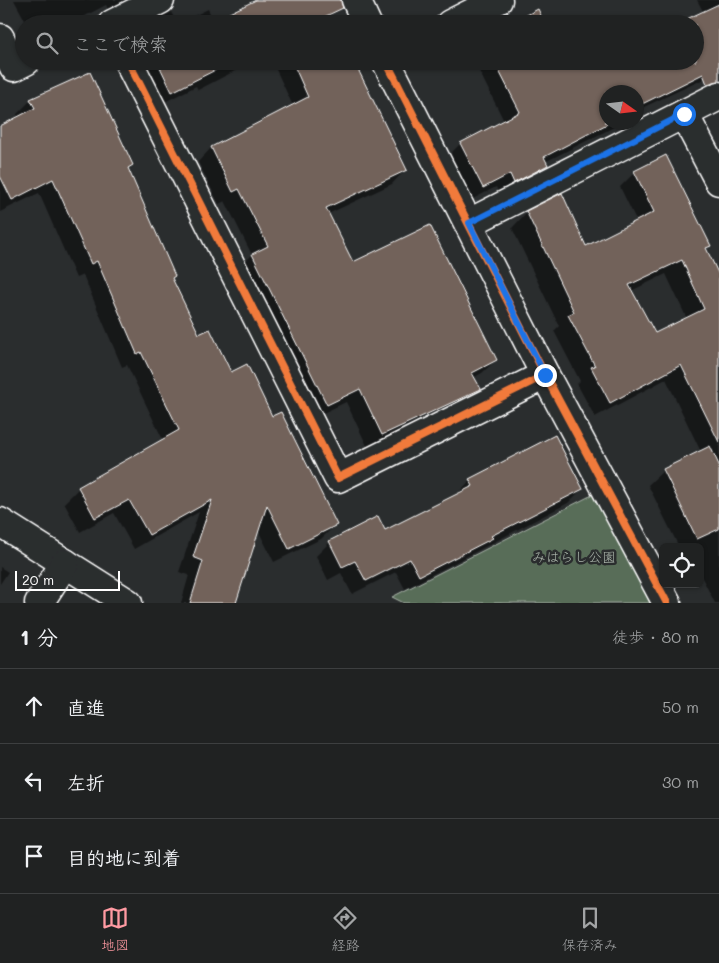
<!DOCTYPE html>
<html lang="ja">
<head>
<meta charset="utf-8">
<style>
	body { margin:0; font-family:Mali,"Klee One",sans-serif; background:#2d2f2f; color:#f1f3f6 }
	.controls { position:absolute; right:15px; bottom:15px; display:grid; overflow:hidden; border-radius:8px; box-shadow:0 1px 4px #0004 }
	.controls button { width:45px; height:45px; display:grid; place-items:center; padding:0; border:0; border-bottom:1px solid #3d3f40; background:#202222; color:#f1f3f6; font:25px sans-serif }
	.compass { position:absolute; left:599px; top:85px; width:45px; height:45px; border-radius:50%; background:#202222; box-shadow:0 1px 4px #0004; rotate:104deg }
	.scale { position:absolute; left:15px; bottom:12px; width:105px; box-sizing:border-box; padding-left:5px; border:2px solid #fff; border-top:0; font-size:14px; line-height:18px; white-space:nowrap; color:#fff; -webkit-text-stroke:4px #2a2d2e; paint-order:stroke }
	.stop { position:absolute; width:15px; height:15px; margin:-11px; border:4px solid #1a73e8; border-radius:50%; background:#fff }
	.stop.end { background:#1a73e8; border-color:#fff; box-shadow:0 1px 5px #0008 }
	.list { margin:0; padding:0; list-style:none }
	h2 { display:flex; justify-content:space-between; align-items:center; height:65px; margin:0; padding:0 20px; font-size:21px }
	h2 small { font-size:16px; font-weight:400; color:#a2a4a5 }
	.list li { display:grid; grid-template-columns:32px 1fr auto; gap:15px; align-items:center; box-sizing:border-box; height:75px; padding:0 20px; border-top:1px solid #3d3f40 }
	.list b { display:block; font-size:19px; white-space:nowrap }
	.list em { font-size:16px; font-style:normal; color:#a2a4a5 }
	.icon { flex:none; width:28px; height:28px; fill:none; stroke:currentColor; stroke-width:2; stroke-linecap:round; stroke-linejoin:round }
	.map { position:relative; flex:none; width:719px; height:603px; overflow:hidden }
	.search { position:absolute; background:#202222; box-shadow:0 1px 4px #0004; left:15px; right:15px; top:15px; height:55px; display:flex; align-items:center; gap:12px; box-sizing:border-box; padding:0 18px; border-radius:28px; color:#a2a4a5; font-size:19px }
	.sheet { height:290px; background:#202222 }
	nav { display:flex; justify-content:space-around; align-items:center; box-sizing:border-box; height:70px; border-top:1px solid #3d3f40; background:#202222; font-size:14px; color:#a2a4a5 }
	nav a { display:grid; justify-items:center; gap:2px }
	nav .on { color:#ff9aa2 }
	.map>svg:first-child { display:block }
	.green { fill:#586d59; stroke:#acb6ac }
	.shadow { fill:#0007; fill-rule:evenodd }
	.building { fill:#72625a; stroke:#fff; fill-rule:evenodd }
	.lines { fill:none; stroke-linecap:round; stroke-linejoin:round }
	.minor-casing { stroke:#fff; stroke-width:31 }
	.minor { stroke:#2a2d2e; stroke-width:28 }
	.cycleway-casing { stroke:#2a2d2e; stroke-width:11 }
	.cycleway { stroke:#f17a3a; stroke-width:8 }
	.route { stroke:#1a73e8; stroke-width:6 }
	.labels { text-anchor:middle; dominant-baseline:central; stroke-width:5; stroke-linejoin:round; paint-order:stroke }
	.park-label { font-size:14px; fill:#acb6ac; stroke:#2a2d2e }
</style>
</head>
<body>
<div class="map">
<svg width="719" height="603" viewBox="0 0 719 603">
	<rect width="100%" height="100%" fill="#2a2d2e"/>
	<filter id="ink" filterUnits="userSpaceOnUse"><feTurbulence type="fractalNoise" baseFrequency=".02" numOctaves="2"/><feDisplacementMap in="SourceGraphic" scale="10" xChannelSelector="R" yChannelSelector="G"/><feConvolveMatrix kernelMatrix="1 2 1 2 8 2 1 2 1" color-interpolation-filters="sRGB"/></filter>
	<g filter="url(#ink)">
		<!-- green -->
		<polygon class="green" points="594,494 652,603 404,603 392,597"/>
		<!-- shadow -->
		<g class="shadow">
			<polygon points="14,0 140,0 110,13 106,5 70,24 27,24"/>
			<polygon points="259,0 329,0 334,11 331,14 335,24 178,24 208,9 214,22"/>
			<polygon points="697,0 719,0 719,72 644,107 636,114 636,92 606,92 606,122 624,122 545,162 547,165 533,179 500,195 496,187 469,201 447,157 460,144 504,121 474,61 695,61 695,24 683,24 704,13"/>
			<polygon points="171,12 177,24 149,24"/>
			<polygon points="134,61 254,61 198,90 196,86 159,105"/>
			<polygon points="272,61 353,61 405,170 392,184 328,214 352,263 496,360 482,373 473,378 479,389 466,403 368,448 346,402 313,418 239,268 252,255 225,201 219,204 198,162 211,148 293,106"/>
			<polygon points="31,100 131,165 127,169 172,278 199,335 230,374 272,418 336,524 321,539 274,562 258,530 234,603 181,603 189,575 179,572 199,512 134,549 114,513 80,532 64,503 79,488 163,440 127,365 122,367 83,275 76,278 39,193 0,212 0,127 18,118 17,114"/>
			<path d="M635,172L709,245L706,249L719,278V603H715L700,574V547H679L648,485L664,470L701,452L666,379L595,417L577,384L580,381L554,331L559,326L512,228L527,212L586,247L637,222L620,187ZM666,274L687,319L654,335L631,291Z"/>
			<polygon points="470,480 582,489 568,503 405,589 396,572 352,594 341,573 328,580 316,556 330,542 385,532 457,495"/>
			<polygon points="0,567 8,572 0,584"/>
		</g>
		<!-- building -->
		<g class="building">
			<polygon points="256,0 341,0 343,8 309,24 198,24 213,17 215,20"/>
			<polygon points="719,4 719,81 707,84 703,74 636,107 636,92 606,92 606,121 604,122 611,122 544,157 548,165 514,183 510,174 483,188 460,143 520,112 494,61 696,61 695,24 678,23"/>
			<polygon points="538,9 545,24 510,24"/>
			<polygon points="157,61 233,61 172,92"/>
			<polygon points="292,61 354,61 407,170 326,208 353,262 430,225 497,360 472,373 481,389 382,435 360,389 327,405 252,254 268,246 239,189 233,192 211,147 308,97"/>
			<polygon points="90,72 133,165 128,168 175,276 172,278 199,334 210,329 231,372 247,364 272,416 281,412 337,525 289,549 267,505 236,603 190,603 203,561 193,557 212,500 149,535 129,500 95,518 78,487 179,430 141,352 137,354 97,261 91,264 53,179 12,200 0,176 0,126 35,108 30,99"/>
			<path d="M666,155L711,246L706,248L719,275V442L681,365L610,403L591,367L595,366L568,315L574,312L526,211L562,193L586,246L654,212L634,171ZM682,260L704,309L655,333L629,285Z"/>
			<polygon points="555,435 583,489 491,536 493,538 419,576 410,559 366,581 355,561 342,567 329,541 378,516 385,530 473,486 469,479"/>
			<polygon points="710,446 719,465 719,529 697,539 663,469"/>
		</g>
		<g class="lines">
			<!-- minor casing -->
			<g class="minor-casing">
				<g id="minor">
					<polyline points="356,0 367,24"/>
					<polyline points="112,24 160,0"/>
					<polyline points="450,24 498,0"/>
					<polyline points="0,38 14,67 26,61"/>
					<polyline points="128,61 338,478 545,375"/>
					<polyline points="386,61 545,375 667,603"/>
					<polyline points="684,114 719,181"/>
					<polyline points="469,223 719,96"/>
					<polyline points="0,522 128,603"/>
					<polyline points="39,603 65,563"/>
				</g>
			</g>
			<!-- minor -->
			<use href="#minor" class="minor"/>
			<!-- cycleway casing -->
			<g class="cycleway-casing">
				<g id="cycleway">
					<polyline points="128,61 338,478 545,375"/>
					<polyline points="386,61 545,375 667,603"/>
				</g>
			</g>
			<!-- cycleway -->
			<use href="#cycleway" class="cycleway"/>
		</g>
	</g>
	<g class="lines" filter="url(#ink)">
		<!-- route -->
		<polyline class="route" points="545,375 469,223 684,114"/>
	</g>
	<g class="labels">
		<!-- park labels -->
		<g class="park-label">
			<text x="574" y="556">みはらし公園</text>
		</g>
	</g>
</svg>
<div class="controls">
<button><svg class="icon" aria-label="locate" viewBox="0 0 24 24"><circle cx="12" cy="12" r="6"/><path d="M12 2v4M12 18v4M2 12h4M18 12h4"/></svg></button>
</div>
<svg class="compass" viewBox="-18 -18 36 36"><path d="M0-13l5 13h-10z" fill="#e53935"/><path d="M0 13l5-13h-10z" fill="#a2a4a5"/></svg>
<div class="scale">20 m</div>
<div class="stop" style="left:684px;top:114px"></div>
<div class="stop end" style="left:545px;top:375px"></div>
<div class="search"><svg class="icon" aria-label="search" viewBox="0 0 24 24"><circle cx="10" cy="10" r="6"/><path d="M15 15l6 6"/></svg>ここで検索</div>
</div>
<section class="sheet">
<h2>1 分<small>徒歩 · 80 m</small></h2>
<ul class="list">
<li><svg class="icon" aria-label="ahead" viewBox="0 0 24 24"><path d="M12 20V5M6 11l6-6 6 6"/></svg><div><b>直進</b></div><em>50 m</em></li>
<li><svg class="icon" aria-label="left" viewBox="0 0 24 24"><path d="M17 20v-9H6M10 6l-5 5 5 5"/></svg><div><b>左折</b></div><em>30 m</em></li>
<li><svg class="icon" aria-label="arrive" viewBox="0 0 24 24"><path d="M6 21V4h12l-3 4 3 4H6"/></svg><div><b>目的地に到着</b></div></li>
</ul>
</section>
<nav>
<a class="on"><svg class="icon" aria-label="map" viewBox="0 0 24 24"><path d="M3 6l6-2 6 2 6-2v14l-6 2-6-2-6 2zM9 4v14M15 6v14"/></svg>地図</a>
<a><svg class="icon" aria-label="directions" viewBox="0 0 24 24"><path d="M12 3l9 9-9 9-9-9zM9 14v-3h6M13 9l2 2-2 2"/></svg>経路</a>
<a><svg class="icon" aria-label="saved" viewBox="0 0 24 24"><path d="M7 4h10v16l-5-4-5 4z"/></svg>保存済み</a>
</nav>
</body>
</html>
